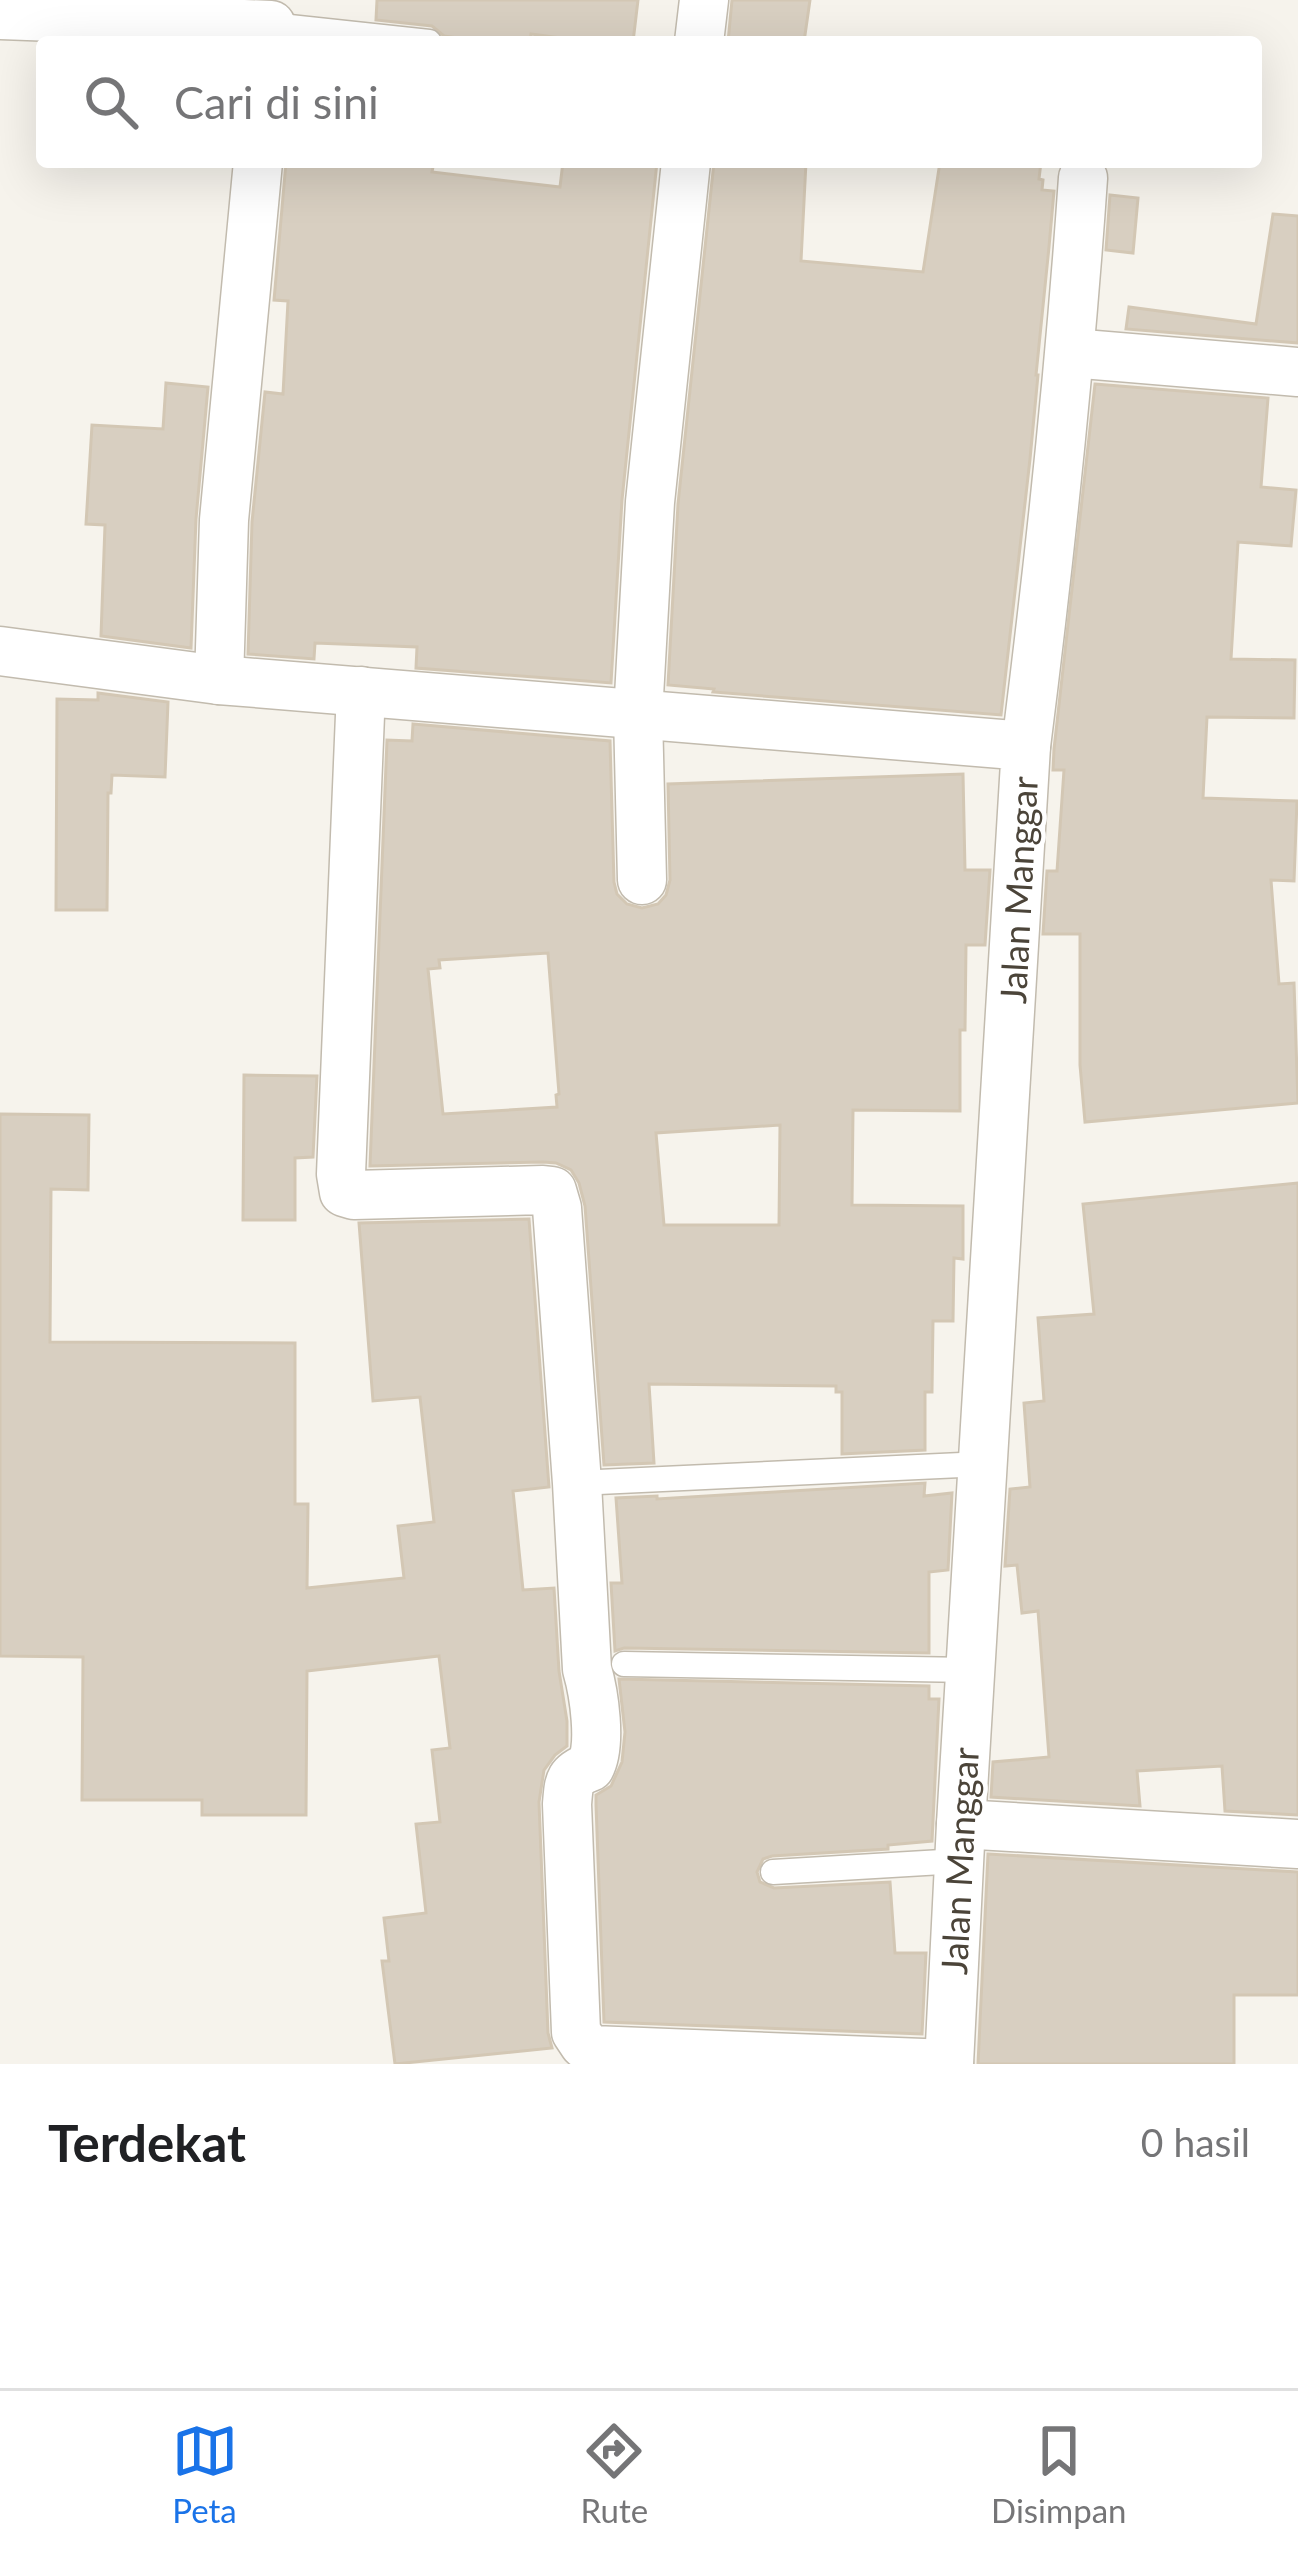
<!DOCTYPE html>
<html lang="id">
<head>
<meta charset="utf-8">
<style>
	body { margin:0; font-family:Lato,sans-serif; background:#f6f6f6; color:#202124 }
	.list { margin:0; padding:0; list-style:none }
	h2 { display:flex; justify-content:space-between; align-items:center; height:156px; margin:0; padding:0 48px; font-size:51px }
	h2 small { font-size:39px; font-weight:400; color:#757577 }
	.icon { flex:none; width:66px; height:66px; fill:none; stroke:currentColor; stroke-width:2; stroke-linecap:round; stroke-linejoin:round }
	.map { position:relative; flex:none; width:1298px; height:2064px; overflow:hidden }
	.search { position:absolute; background:#fff; box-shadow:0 12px 48px #0002; left:36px; right:36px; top:36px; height:132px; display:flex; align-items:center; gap:30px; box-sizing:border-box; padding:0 42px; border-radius:12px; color:#757577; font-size:45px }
	.sheet { height:324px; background:#fff }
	nav { display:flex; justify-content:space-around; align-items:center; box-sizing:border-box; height:168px; border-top:3px solid #e0e0e0; background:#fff; font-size:33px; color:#757577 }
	nav a { display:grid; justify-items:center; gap:6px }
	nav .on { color:#1a73e8 }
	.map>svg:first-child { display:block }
	.building { fill:#d8cfc1; stroke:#d3c7b4; stroke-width:3; fill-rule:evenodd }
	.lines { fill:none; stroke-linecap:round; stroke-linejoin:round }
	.service-casing { stroke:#c2bbae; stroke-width:27 }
	.minor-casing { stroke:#c2bbae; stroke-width:51 }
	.service { stroke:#fff; stroke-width:24 }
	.minor { stroke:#fff; stroke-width:48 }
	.labels { text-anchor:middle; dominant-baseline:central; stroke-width:9; stroke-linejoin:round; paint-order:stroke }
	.street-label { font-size:36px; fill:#4b4439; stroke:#fff }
</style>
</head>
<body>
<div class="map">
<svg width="1298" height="2064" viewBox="0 0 1298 2064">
	<rect width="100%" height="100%" fill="#f6f3ec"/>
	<!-- building -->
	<g class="building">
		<polygon points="377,0 638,0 633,42 590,42 531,34 530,42 485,42 444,36 432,26 376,20"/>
		<polygon points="732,0 810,0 804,42 728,42"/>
		<polygon points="286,162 434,162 432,172 560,187 563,162 657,162 622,500 611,683 416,668 417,647 315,643 314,659 248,654 252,522 265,392 283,394 288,301 274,300"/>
		<polygon points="714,162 806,162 801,261 923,272 940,162 1041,162 1039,179 1043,180 1042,190 1054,191 1049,247 1036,375 1038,375 1030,459 1001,715 713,692 714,689 668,685 678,504"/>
		<polygon points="1110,195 1138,198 1133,253 1106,250"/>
		<polygon points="1273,214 1298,216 1298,343 1126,329 1129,307 1256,324"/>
		<polygon points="166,383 208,387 196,519 191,648 101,636 105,525 86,524 92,425 163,429"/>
		<polygon points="1095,384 1268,398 1261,487 1296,490 1291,546 1238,542 1231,659 1295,660 1294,718 1207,717 1203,798 1297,801 1294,881 1271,880 1279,984 1294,983 1298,1103 1085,1122 1080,1065 1080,934 1043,934 1047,871 1057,871 1064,770 1053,770 1054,749"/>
		<polygon points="98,693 168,702 165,777 112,775 111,793 108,793 107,910 56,910 57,699 98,700"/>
		<path d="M413,724L610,741L614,882L617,894L627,904L642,908L658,904L666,895L670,880L668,784L963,774L965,870H990L985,945H966L965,1030H960V1111L853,1110L852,1205L963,1206V1259L954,1258L953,1321H933L932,1392H925V1450L842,1454V1392H836V1386L649,1384L654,1463L604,1465L585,1206L579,1183L571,1170L556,1163L543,1162L370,1166L387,740L412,741ZM548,953L559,1094L556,1095L557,1107L443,1114L428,969L440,968L439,960ZM780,1125L779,1225H664L656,1133Z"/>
		<polygon points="244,1075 317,1076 313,1157 295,1158 295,1220 243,1220"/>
		<polygon points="0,1114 89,1115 88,1190 51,1189 50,1342 295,1343 295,1504 308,1504 307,1588 404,1578 398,1526 434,1522 420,1397 373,1401 359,1223 529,1219 549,1487 513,1491 523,1590 554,1588 559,1671 567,1721 567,1746 555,1755 544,1770 539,1802 548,2033 552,2048 395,2064 382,1961 389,1961 384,1918 426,1913 416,1824 440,1822 432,1750 450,1748 439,1656 307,1671 306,1815 202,1815 202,1800 82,1800 83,1657 0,1656"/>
		<polygon points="1298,1183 1298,1815 1225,1811 1222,1766 1137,1771 1140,1806 991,1797 993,1762 1049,1757 1038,1611 1022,1613 1017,1565 1005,1566 1010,1489 1030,1487 1024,1403 1044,1401 1038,1318 1094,1314 1083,1204"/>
		<polygon points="925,1483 924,1496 952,1493 948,1570 929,1572 929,1653 624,1648 615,1651 611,1583 622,1583 616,1498 657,1496 657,1499"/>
		<polygon points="619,1679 929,1686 929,1699 939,1699 932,1841 888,1845 888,1849 772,1856 763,1859 757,1872 760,1882 774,1888 890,1882 895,1953 926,1953 922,2034 604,2022 596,1805 596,1795 611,1786 622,1762 625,1732"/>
		<polygon points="988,1854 1298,1872 1298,1995 1234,1995 1234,2064 978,2064"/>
	</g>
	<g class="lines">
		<!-- service casing -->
		<g class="service-casing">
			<g id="service">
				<polyline points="271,25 429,42"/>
				<polyline points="577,1483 983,1464"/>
				<polyline points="624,1664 970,1670"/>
				<polyline points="773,1872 959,1861"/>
			</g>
		</g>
		<!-- minor casing -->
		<g class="minor-casing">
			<g id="minor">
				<polyline points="0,15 271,25 269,42"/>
				<polyline points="699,42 704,0"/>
				<polyline points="1071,353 1298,372"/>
				<polyline points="0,651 219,680 1026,746 961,1824 949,2064"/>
				<polyline points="219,680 224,520 258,162"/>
				<path d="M361,691L341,1174L344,1192L354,1195L543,1190L552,1191L557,1208L577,1483L587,1669C594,1693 602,1745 590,1767C568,1775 569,1782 567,1804L576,2032L584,2044L592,2050L949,2064"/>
				<path d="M1026,746C1050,557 1070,368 1083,178"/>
				<polyline points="642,880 638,714 650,502 686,162"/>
				<polyline points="961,1824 1298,1844"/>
			</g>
		</g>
		<!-- service -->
		<use href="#service" class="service"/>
		<!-- minor -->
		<use href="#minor" class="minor"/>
	</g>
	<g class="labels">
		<!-- street labels -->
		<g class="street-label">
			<text transform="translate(1018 890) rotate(-87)">Jalan Manggar</text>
			<text transform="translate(959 1861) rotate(-87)">Jalan Manggar</text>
		</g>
	</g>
</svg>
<div class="search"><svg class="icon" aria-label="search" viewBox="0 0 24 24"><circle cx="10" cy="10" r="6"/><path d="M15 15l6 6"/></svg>Cari di sini</div>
</div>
<section class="sheet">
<h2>Terdekat<small>0 hasil</small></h2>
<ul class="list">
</ul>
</section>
<nav>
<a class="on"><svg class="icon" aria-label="map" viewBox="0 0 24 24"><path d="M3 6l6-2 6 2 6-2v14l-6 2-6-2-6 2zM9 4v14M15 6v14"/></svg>Peta</a>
<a><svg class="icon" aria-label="directions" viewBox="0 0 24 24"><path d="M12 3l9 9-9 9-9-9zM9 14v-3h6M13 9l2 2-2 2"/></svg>Rute</a>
<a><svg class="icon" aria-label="saved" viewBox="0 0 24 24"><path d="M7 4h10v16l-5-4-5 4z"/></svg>Disimpan</a>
</nav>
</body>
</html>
